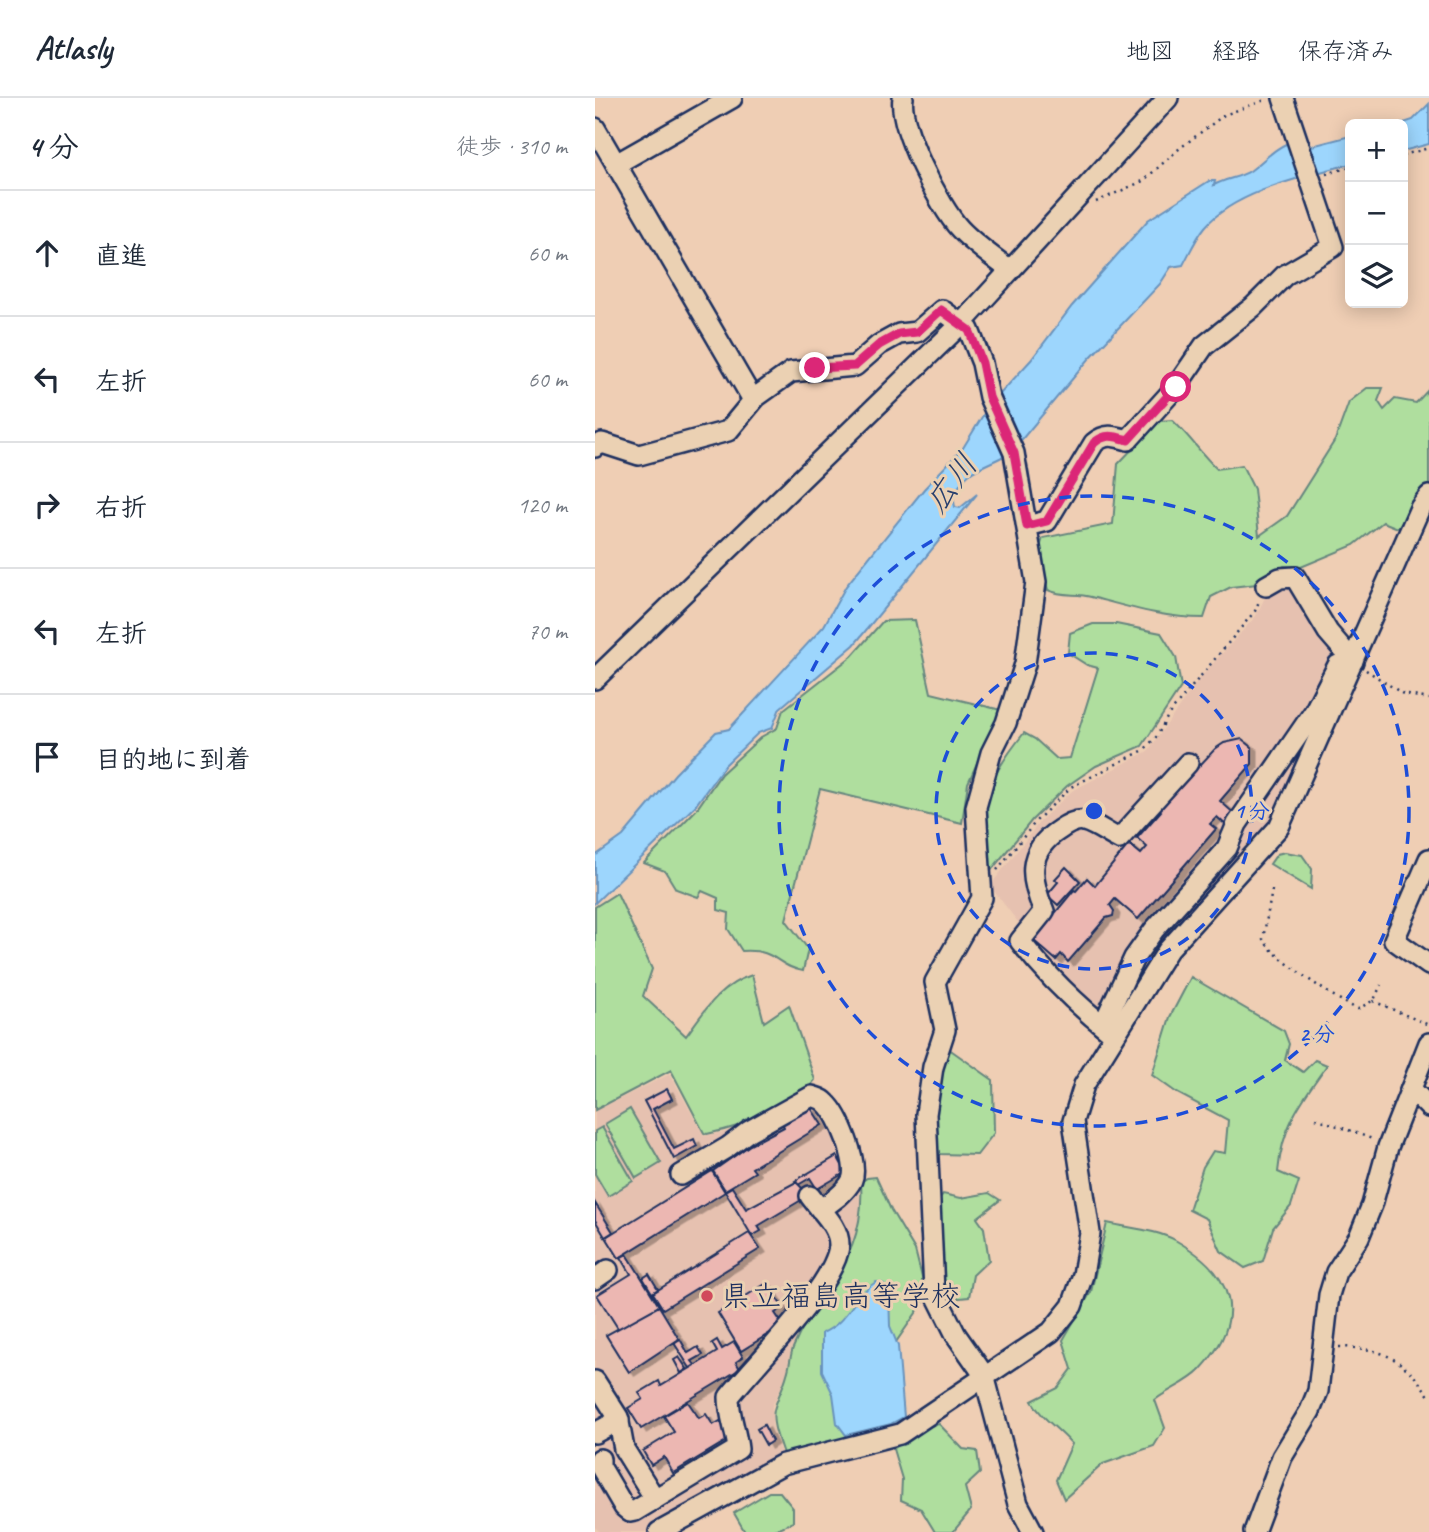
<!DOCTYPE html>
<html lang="ja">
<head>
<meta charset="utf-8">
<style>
	body { margin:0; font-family:Caveat,"Klee One",sans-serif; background:#f2f2f3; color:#1f2937 }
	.controls { position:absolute; right:21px; top:21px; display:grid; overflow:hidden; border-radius:10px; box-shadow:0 4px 18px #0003 }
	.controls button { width:63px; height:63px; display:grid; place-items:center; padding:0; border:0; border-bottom:2px solid #e0e1e3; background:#fff; color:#1f2937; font:35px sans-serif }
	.stop { position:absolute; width:21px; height:21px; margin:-16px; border:5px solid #db2777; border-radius:50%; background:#fff }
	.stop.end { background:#db2777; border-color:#fff; box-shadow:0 2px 7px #0008 }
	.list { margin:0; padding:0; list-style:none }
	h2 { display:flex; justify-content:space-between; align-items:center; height:91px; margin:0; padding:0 28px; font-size:30px }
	h2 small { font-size:23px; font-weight:400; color:#747a83 }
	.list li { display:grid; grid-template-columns:46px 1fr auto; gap:21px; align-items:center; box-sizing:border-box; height:126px; padding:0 28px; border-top:2px solid #e0e1e3 }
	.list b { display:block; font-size:26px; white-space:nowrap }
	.list em { font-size:23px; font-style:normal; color:#747a83 }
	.icon { flex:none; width:38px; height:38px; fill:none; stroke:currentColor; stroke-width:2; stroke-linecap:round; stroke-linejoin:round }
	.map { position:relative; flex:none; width:834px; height:1434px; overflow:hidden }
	header { display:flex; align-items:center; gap:42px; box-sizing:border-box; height:98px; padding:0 35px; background:#fff; border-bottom:2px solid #e0e1e3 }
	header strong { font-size:33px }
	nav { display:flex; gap:38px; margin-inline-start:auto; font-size:24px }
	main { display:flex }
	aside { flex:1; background:#fff }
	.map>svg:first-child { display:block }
	.built { fill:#e6c1b0 }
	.green { fill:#afde9e; stroke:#65867e; stroke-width:2 }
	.water { fill:#9dd6fd; stroke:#6993bd; stroke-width:2 }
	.building { fill:#ecb7b2; stroke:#1b2f5e; stroke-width:2; filter:url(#shadow) }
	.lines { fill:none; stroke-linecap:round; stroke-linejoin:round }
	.minor-casing { stroke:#1b2f5e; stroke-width:24 }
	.path { stroke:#1b2f5e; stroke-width:2.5; stroke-dasharray:2 5; stroke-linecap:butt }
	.minor { stroke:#ebd1b3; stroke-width:19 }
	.route { stroke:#db2777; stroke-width:9 }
	.ring { fill:none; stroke:#1d4ed8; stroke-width:3.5; stroke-dasharray:12 9 }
	.poi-dot { fill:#d1495b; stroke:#ebd1b3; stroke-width:2.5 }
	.labels { text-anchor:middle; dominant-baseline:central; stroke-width:6; stroke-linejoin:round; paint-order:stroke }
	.poi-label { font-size:30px; fill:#1b2f5e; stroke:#ebd1b3; text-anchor:start }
	.water-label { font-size:32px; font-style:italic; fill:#28406e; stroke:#ebd1b3 }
	.centre { fill:#1d4ed8; stroke:#ebd1b3; stroke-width:3.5 }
	.ring-label { font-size:21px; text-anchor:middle; font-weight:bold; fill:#1d4ed8; stroke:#ebd1b3; stroke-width:6; stroke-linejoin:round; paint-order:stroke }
</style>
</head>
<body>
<header>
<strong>Atlasly</strong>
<nav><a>地図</a><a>経路</a><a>保存済み</a></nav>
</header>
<main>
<aside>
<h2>4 分<small>徒歩 · 310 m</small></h2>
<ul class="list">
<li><svg class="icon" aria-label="ahead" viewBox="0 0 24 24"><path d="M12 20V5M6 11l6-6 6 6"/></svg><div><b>直進</b></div><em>60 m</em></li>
<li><svg class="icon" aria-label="left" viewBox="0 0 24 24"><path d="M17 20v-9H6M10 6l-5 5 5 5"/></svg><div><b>左折</b></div><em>60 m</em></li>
<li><svg class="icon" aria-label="right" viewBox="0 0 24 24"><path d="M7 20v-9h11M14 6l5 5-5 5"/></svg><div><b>右折</b></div><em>120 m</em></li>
<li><svg class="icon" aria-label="left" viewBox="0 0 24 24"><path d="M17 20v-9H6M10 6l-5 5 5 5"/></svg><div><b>左折</b></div><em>70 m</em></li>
<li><svg class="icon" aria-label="arrive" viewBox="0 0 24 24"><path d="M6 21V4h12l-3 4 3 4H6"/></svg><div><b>目的地に到着</b></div></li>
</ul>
</aside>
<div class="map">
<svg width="834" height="1434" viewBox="0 0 834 1434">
	<defs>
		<filter id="shadow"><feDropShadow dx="5.5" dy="3.5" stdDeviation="0" flood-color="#0004"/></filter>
	</defs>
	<rect width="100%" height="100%" fill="#efceb4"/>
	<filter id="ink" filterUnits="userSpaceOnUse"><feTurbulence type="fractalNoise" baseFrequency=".0143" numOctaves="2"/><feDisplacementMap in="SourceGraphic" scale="14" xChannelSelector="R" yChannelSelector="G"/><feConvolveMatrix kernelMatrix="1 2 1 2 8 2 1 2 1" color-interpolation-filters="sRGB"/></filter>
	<g filter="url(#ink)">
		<!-- built -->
		<g class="built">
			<polygon points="693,482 749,565 684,717 508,944 445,881 414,843 426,828 395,788 446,722 477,693 553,653 604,581 661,518 675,489"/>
			<polygon points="75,976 109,1038 150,1030 218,994 261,1059 266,1114 260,1139 247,1167 214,1214 196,1251 191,1279 177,1308 177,1328 187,1359 56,1434 5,1434 0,1429 0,1013"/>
		</g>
		<!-- green -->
		<g class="green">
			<path d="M772,290H788L783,303L789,312L800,301L821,305L834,291V387L803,430L788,424L759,447L706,469L689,468L662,486L636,489L616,499L609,520C569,520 534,509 496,499C481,495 467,499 453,492L443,455L448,440L518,426L523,366L564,323L577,322C594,337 605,355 622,371L647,367L659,391L664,438L692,418L740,342L754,304Z"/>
			<path d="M320,522L336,595L406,612L373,685L367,725L225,691L191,822L213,851L208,873C180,868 183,851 147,853L133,831L134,815L123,812V800L107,793L103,799L81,791L70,773L49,765L101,712L126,676L166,639L182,630L188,612L257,558L288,523Z"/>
			<path d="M498,526H521L566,535L581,559L586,589L547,648L501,668L472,688L437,722L390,780C387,709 383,693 429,635L440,641L462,661L475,660L503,570L492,567L473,555L475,535Z"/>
			<polygon points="690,754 707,757 717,771 716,791 675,766 682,756"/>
			<path d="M22,795L57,871L48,898L91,938C110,912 125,887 157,877L169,924L194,907L220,982C199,1011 146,1029 112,1036L109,1035L76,972L0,1012V809Z"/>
			<path d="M596,879L689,933L694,946L690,962L708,974L720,962L732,967C706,1003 687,1028 683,1074L704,1083L696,1108L678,1130L668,1163L650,1170L626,1153L612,1121L594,1112L608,1069L618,1053L630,1055L633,1022L582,995L557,977L575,919Z"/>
			<path d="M350,948L398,982L399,1035L382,1057L344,1056C328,1023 343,982 350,948Z"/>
			<polygon points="35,1011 66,1065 41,1080 10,1026"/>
			<polygon points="7,1029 38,1083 13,1098 0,1076 0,1033"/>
			<path d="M281,1079L296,1112L320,1152L332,1199L299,1247L259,1335L245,1344L189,1359C185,1345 176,1327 179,1312C182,1300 189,1288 192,1276C195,1268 195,1258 198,1250C226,1184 271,1165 266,1084L272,1080Z"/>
			<path d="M394,1095L405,1102L382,1120L389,1130L394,1162L378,1177L374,1199L355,1201C336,1182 330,1153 323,1127L348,1096L366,1100Z"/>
			<path d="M512,1125C533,1130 562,1132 580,1142C640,1176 653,1220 605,1272C594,1284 573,1292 560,1302L570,1330L559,1348L508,1366L469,1401L461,1382L477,1346C463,1330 447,1321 437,1303L463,1290L477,1271L468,1242L496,1194Z"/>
			<polygon points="344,1326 368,1351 382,1353 385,1375 370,1389 376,1412 358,1434 340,1434 326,1411 306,1402 307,1381 298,1351 334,1328"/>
			<polygon points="174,1394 185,1394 198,1410 198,1424 175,1434 150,1434 139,1415"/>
		</g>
		<!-- water -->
		<g class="water">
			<polygon points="834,6 834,46 808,53 806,26 818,22"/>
			<path d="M755,38V66C712,78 640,93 610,129C601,140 595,154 588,167L576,169L565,186L494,261L423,346C416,350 412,357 405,360C381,372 371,372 358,399L360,409L365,410L382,396L259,547L185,610L177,630L163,635L130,667L100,708L0,805V758L28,738L80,676L121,634L134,631L229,528L251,488L329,391L368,350L393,309L436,262L477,208L553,122L614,83H620L619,87C630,81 646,79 655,73C675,59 690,34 717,48Z"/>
			<path d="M281,1184L289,1186L294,1193L295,1228L303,1248L309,1319L296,1326L251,1337L242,1325L238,1296L227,1273V1235C254,1224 258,1197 281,1184Z"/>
		</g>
		<!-- building -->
		<g class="building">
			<polygon points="647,641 657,649 657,666 625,703 642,718 633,729 622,719 615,726 621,731 543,821 520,801 515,807 519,813 518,818 511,820 473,864 466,856 461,862 438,842 479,792 481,793 492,780 500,788 534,746 546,756 552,749 542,740 566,713 564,711 620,651 629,645"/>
			<polygon points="471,769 485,783 463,807 452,797 463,784 460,781"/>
			<polygon points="72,991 77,1001 58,1011 79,1051 99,1041 102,1048 79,1061 49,1003"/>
			<polygon points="216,1010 227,1027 157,1070 160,1074 130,1092 118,1073 155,1047 189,1029 186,1023"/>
			<polygon points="242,1058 251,1074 222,1091 215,1080 203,1087 200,1083"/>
			<polygon points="117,1073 130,1094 24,1160 11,1139"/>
			<polygon points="201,1084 210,1093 205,1096 208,1101 163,1128 166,1133 157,1138 130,1093 137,1089 151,1111"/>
			<polygon points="0,1105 18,1134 10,1139 0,1122"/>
			<polygon points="154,1135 165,1151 68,1211 58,1195"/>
			<polygon points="32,1156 64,1208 24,1232 2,1197 36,1176 26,1159"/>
			<polygon points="54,1176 63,1191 57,1195 48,1180"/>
			<polygon points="172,1185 188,1210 180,1215 188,1227 146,1253 123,1215"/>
			<polygon points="64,1208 84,1241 34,1274 11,1237"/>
			<polygon points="85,1241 93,1255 103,1249 108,1257 97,1263 100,1267 95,1270 79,1245"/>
			<polygon points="122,1242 127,1251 139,1244 148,1259 141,1264 145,1271 46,1331 33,1310 48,1301 44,1295 64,1283 66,1288 122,1254 117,1245"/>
			<polygon points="84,1259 92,1271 86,1275 79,1262"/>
			<polygon points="93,1304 104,1320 111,1316 118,1327 125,1323 136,1340 78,1375 69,1359 56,1367 48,1353 79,1334 69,1318"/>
			<polygon points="169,1327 177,1343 171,1347 162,1331"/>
		</g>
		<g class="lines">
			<!-- minor casing -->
			<g class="minor-casing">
				<g id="minor">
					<path d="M308,0C303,28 345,110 365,131C379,146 398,159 415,172"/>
					<polyline points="0,30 158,302"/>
					<polyline points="21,66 137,0"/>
					<polyline points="0,349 7,345 44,357 133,333 161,299 196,274 260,268 284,247 304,236 322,234 347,212 374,232 387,265 394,299 419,355 441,484 430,566 411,625 396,655 381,709 387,800 340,884 350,932 338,969 331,1016 339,1193 361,1237 389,1277 423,1406 438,1434"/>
					<path d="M432,428L452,423L499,345C511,335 519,338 533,342L581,289L609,248L658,209L690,177L738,149L688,0"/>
					<polyline points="671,488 685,480 700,479 733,534 758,563"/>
					<polyline points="0,581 367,225 573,0"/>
					<polyline points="834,761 799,842 834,867"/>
					<polyline points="508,927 539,860 559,832 632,750 642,726 719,614 743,567"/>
					<path d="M516,934C482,907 452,878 425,843L449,813C435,781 431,753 464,732C471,727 481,721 489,723C501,726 513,736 524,741L593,665"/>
					<polyline points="816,991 834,1009"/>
					<path d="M86,1077L133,1049L154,1033L217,998C222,1000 227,1000 231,1005C244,1017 264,1065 257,1082C251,1094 236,1105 225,1111"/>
					<polyline points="0,1181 13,1172"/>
					<polyline points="0,1283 23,1319 29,1351 60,1401"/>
					<polyline points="0,1335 24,1322"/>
					<path d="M5,1361V1368L29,1409L35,1414L40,1413L143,1351C141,1332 134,1318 134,1299C160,1266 240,1187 244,1148C245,1129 225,1112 215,1098"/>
					<polyline points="64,1434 188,1366 305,1336 456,1234 477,1208 488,1177 495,1135 478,1023 489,987 573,852 684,729 825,410 834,398"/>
					<polyline points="659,1434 687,1359 715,1313 723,1293 734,1197 741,1174 764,1139 777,1107 793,1049 834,945"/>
				</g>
			</g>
			<!-- path -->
			<g class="path">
				<polyline points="808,57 834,50"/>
				<polyline points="731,76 755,69"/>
				<polyline points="501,104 548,83 585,50 629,17 673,1"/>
				<polyline points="771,572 808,596 834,601"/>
				<polyline points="402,772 442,722 476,689 549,652 562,638 574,616 660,513 665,501"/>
				<path d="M677,792L668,841C676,858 744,904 763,911L779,902L786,887"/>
				<polyline points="778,903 834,927"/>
				<polyline points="721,1020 780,1042"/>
				<path d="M744,1249C788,1250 809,1260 834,1298"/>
			</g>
			<!-- minor -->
			<use href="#minor" class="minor"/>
		</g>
	</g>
	<g class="lines" filter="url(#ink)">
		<!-- route -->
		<path class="route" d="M220,270L260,268L284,247L304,236L322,234L346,212L374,232L387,265L394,299L419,355L432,428L452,423L499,345C511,335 519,338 533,342L581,289"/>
	</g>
	<!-- distance rings -->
	<g class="ring">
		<circle cx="499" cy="713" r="158"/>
		<circle cx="499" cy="713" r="315"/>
	</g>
	<!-- markers -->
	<circle class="poi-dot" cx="112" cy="1198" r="7"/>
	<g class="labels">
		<!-- poi labels -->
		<g class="poi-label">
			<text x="126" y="1198">県立福島高等学校</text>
		</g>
		<!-- water labels -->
		<g class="water-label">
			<text transform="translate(356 385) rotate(-53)">広川</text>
		</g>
	</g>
	<circle cx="499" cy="713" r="10" class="centre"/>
	<g class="ring-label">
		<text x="657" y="720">1 分</text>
		<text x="722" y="943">2 分</text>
	</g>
</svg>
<div class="controls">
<button>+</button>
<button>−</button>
<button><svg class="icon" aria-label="layers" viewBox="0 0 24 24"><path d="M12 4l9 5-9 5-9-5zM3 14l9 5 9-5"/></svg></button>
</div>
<div class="stop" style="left:581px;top:289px"></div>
<div class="stop end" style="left:220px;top:270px"></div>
</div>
</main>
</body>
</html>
